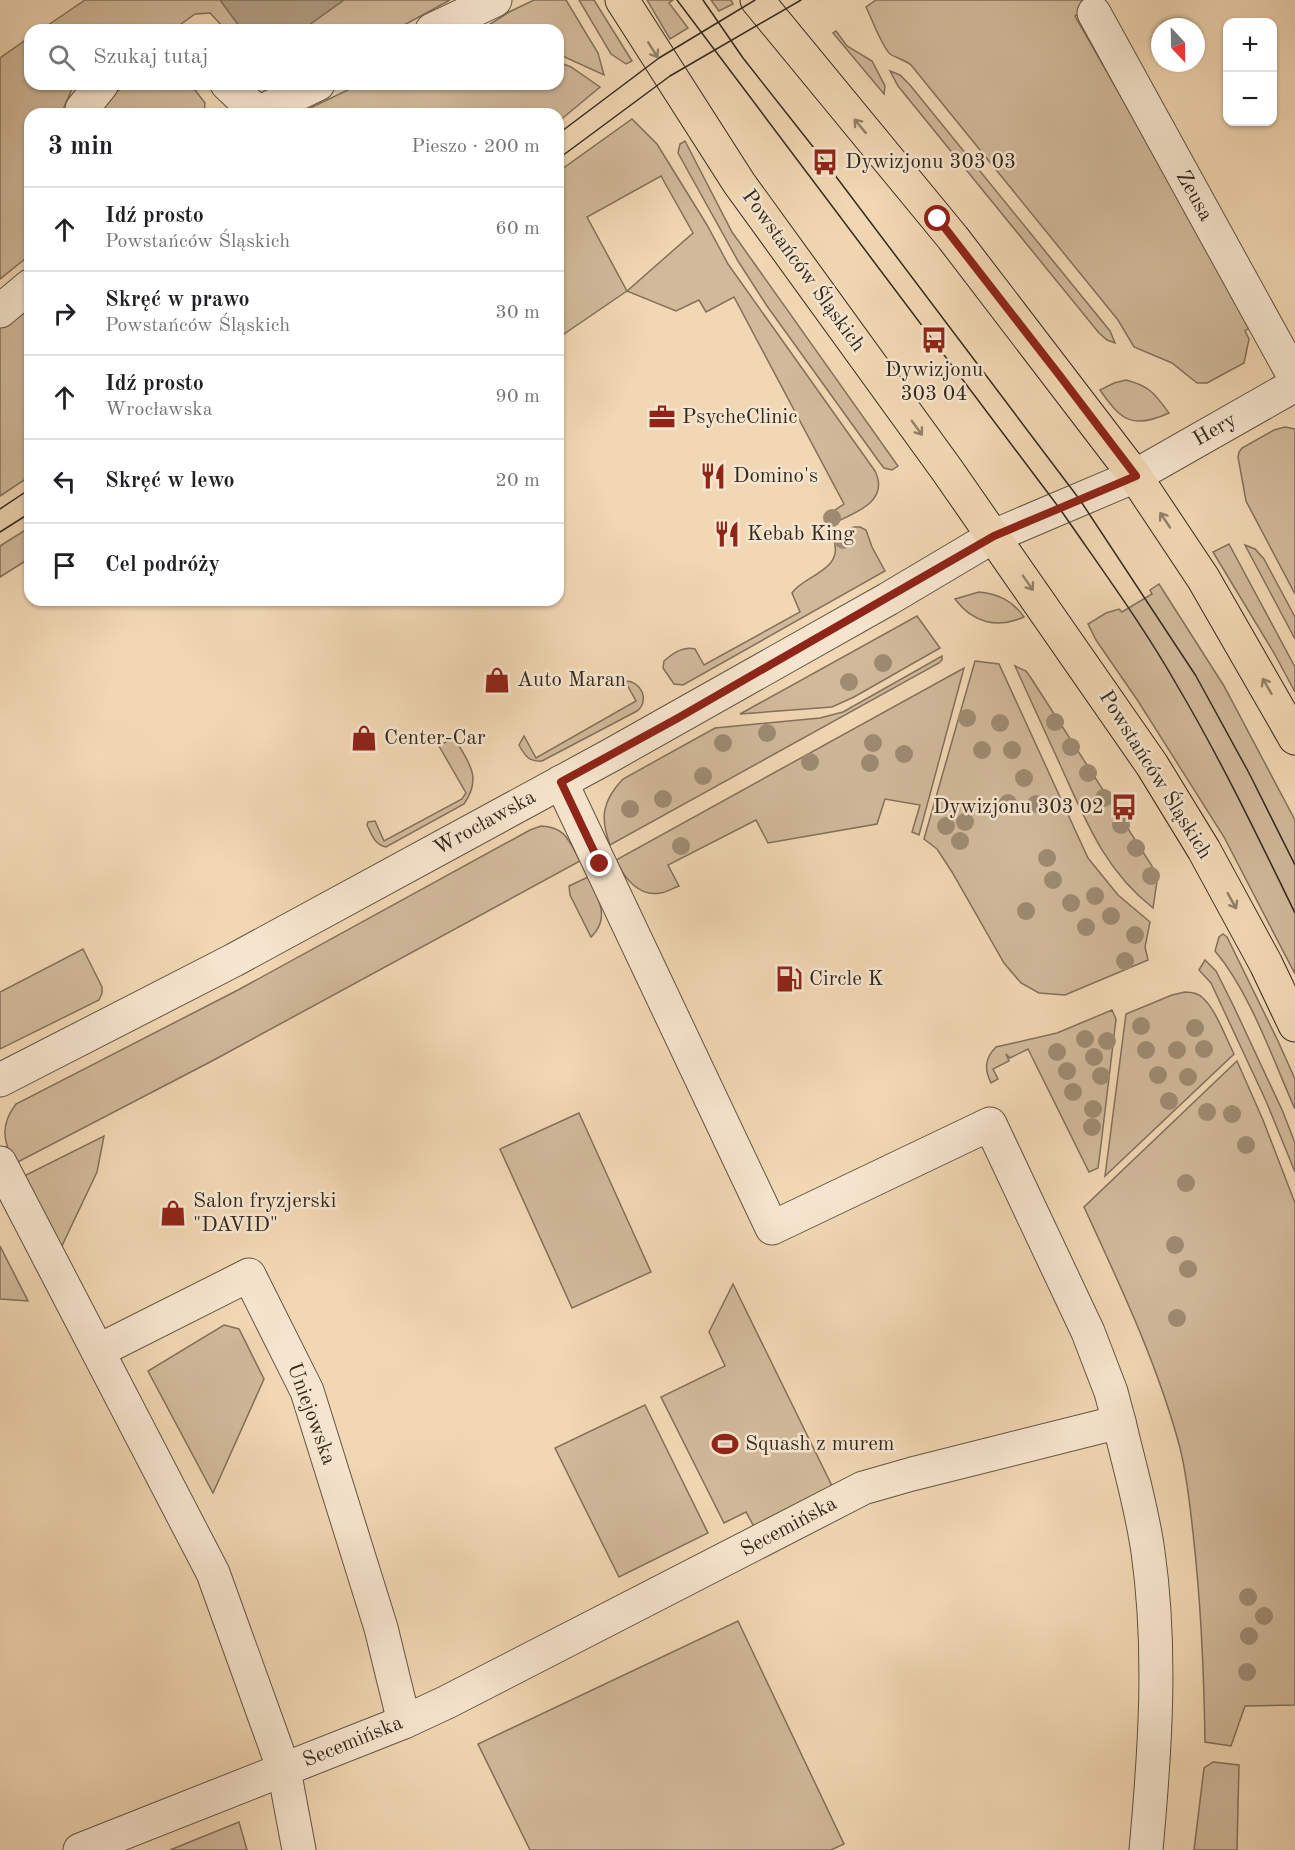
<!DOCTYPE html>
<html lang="pl">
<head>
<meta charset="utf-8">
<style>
	body { margin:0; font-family:"Old Standard TT",serif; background:#f6f6f6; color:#202124 }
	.controls { position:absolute; right:18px; top:18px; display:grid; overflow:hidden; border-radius:12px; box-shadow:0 2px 4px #0004 }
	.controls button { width:54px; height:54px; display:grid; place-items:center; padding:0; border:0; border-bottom:2px solid #e0e0e0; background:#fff; color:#202124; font:30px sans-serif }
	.compass { position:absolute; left:1151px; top:18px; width:54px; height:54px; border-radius:50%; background:#fff; box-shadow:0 2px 4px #0004; rotate:158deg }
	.stop { position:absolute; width:18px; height:18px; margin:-14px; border:4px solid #8f2418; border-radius:50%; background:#fff }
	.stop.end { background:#8f2418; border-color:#fff; box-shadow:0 2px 6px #0008 }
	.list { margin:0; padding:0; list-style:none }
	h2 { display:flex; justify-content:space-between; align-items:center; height:78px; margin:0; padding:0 24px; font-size:26px }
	h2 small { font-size:20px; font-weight:400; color:#757577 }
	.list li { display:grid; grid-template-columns:39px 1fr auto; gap:18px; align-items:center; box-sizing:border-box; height:84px; padding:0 24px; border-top:2px solid #e0e0e0 }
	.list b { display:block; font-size:22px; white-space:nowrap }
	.list p { margin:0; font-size:20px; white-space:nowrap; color:#757577 }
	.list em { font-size:20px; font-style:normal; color:#757577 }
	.icon { flex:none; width:33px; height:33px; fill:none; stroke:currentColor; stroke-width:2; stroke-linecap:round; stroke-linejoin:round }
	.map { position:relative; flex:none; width:1295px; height:1850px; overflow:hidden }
	.search { position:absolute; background:#fff; box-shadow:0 2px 4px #0004; left:24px; top:24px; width:540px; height:66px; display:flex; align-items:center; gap:15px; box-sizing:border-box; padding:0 21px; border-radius:18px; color:#757577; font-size:22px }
	.panel { position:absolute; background:#fff; box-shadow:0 2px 4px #0004; left:24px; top:108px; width:540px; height:498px; border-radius:18px }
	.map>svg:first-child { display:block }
	.green { fill:#d1b99a; stroke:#82705c; stroke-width:1.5; fill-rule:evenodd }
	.water { fill:#b09c80; stroke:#7e6e59; stroke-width:1.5 }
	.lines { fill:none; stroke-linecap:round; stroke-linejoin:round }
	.minor-casing { stroke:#625443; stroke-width:35 }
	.major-casing { stroke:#32281e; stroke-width:35 }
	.minor { stroke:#f6e5ce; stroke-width:33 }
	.major { stroke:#f1d7b3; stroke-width:33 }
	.tram { stroke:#32281e; stroke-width:1.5 }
	.tree { fill:#9e8b72 }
	.oneway { stroke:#928068 }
	.route { stroke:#8f2418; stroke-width:8 }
	.labels { text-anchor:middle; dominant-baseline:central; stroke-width:5; stroke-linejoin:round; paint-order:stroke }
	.poi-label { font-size:21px; fill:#32281e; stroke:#f6e5ce; text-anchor:start }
	.street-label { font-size:21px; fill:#32281e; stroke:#f6e5ce }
</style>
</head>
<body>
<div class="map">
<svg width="1295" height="1850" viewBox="0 0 1295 1850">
	<rect width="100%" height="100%" fill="#f1d7b3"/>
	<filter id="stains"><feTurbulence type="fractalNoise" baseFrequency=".00333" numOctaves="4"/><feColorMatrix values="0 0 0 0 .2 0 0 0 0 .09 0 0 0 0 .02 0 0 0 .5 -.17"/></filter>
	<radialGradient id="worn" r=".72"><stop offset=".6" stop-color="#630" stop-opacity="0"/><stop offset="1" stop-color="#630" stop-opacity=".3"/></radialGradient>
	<!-- green -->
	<g class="green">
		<polygon points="85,0 450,0 395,30 226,30 210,13 195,14 173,30 41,30"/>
		<polygon points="534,0 566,0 598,53 604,75 558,54 558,30 481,30 509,12"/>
		<polygon points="579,0 594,0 632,61 626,64 611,54"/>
		<polygon points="647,0 673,0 669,3 688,28 670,39"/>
		<polygon points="711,0 731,0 733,4 719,11"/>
		<path d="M876,0H1103L1075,16L1252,326L1245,331L1249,339L1244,363L1207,383H1197L1172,363L1134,347L1118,320L911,65C905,60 896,58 890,54C881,45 872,19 866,7Z"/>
		<polygon points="836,31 847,46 872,61 885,86 884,94 833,33"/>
		<polygon points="30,37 30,84 77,84 72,89 61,114 30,114 30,255 0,279 0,58"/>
		<polygon points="558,62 571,67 600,87 558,122 558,114 298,114 360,84 558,84"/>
		<polygon points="890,71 900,75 910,85 1110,331 1115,343 1107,340 1099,333 898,86"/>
		<path d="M134,84H169L195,90L205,103L204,114H99C104,100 120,86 134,84Z"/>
		<path d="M632,119L657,144L707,225L728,264L875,471C891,504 850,514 828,526L826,516L844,504L734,297L706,312L699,300L676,311L627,291L558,338V172ZM661,176L693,233L627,291L587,217Z"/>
		<polygon points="685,141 732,232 898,466 892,470 884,468 880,463 767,306 738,261 678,153 680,144"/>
		<polygon points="30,293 30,476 0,496 0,318"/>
		<path d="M1126,380C1150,386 1155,394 1169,413C1132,430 1121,420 1100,390L1114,383Z"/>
		<polygon points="1285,427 1295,429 1295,594 1246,501 1238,457 1239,452 1242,448 1274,430"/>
		<polygon points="30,527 30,558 0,577 0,546"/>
		<path d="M854,527H860L866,530L872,547L885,571L683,685L674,684L663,668L664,661C673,653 683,646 695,649L704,665L800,612L792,593C803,575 846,571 833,538Z"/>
		<polygon points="1229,544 1295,667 1295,692 1274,653 1213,552"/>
		<polygon points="1245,545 1255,549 1264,559 1295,617 1295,639"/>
		<polygon points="1159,584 1224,686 1295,820 1295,974 1224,837 1138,701 1096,640 1088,624 1106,613 1119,609 1122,612 1152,594 1150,590"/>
		<path d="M979,592C998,594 1012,600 1024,617C997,629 973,623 955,599Z"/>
		<polygon points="917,616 940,648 854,697 832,707 740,714"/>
		<path d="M942,656V660L939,663L610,845C600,818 602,801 623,779L715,728L820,718L843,712Z"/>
		<polygon points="975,661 999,664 1088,858 1118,895 1150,922 1145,947 1148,960 1065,995 1039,993 1021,983 1004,963 952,872 937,849 924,839"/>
		<path d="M1015,666L1026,671L1031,678L1152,866L1157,881L1153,908C1106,871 1087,824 1063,771C1047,736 1031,701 1015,666Z"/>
		<path d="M964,668L919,835L912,832L920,805L885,799L877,824L768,843L756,820L668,865L679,886C673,888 666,893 660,893C639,897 624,878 616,860Z"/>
		<path d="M625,681C642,681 650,701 637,711L542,761C529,762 525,756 519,745L524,736L536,758L636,701Z"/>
		<path d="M454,737C468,762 483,777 464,804L386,847C374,844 372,835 367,825L368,822L375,821L384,841L462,799L466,793L439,746Z"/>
		<path d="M541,826C566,827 569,841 580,861L212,1061L14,1164C3,1140 0,1125 16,1104L238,990L530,830Z"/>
		<path d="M588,877C598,897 611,918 591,937L570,895L569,886Z"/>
		<path d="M1223,934L1227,937L1278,1041L1295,1079V1109C1273,1060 1250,992 1215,951L1219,937Z"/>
		<polygon points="83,949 102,987 102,993 99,1000 0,1049 0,992"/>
		<polygon points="1205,960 1216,971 1234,1007 1283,1112 1295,1143 1295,1172 1266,1101 1211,983 1199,970"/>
		<path d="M1185,992C1192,992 1198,993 1203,998C1216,1010 1226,1038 1234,1054L1105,1176L1126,1014L1172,995Z"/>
		<path d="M1112,1010L1116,1019L1100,1153L1098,1168L1089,1172L1028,1049L1010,1058L1006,1054L1009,1061L993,1069L998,1079L991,1083C984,1069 985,1058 996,1047L1057,1033Z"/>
		<path d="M1237,1061L1263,1120L1295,1203V1705L1245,1706L1231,1746L1205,1742C1204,1672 1201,1603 1193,1533C1190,1505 1187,1476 1180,1448C1158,1365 1120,1285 1084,1207Z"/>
		<polygon points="579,1113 651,1272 572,1308 500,1149"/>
		<polygon points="104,1136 97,1172 59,1252 20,1178"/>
		<polygon points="0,1246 28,1301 0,1299"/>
		<polygon points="733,1284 835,1492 757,1532 746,1512 724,1523 661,1397 725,1366 709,1332"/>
		<polygon points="224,1325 239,1329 264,1379 213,1493 148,1371"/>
		<polygon points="645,1405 708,1533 619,1577 555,1448"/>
		<polygon points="738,1621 844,1844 831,1850 530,1850 478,1744"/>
		<polygon points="1213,1762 1239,1765 1237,1850 1194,1850 1204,1768"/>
		<polygon points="239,1822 247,1850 170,1850"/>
	</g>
	<!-- water -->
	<polygon class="water" points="220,0 344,0 302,30 242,30"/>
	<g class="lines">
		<!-- minor casing -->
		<g class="minor-casing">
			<g id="minor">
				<polyline points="1094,13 1295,378"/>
				<polyline points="432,30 495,0"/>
				<polyline points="227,84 258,113"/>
				<polyline points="81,114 82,109 102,84"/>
				<polyline points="256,114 318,84"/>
				<polyline points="0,311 30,286"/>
				<polyline points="561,782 772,1228 990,1124 1088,1332 1111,1392 1119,1422"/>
				<polyline points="0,1080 234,960 613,754 888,599 994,536 1135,476 1295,385"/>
				<polyline points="0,1163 213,1573 284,1770 299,1850"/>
				<polyline points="98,1351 249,1275 307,1391 381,1628 404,1722"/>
				<path d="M80,1850L404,1722L447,1702L863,1488L912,1474L1119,1422C1129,1465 1142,1508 1148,1552C1162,1650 1155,1752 1146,1850"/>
			</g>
		</g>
		<!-- major casing -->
		<g class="major-casing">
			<g id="major">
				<polyline points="622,0 739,183 947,470 1152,765 1204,850 1266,964 1295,1025"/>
				<polyline points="757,0 953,238 1135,476 1203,578 1295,738"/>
			</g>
		</g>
		<!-- minor -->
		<use href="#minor" class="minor"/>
		<!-- major -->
		<use href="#major" class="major"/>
		<!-- tram -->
		<g class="tram">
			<path d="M677,0L1060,509C1100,567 1143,625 1178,687C1221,760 1258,837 1295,913"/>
			<polyline points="703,0 743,58 825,162 1080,500 1196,676 1249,773 1295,865"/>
			<polyline points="558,134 659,58 755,0"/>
			<polyline points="558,159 670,76 801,0"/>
			<polyline points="0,509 30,489"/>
			<polyline points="0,532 30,513"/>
		</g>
	</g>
	<!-- trees -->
	<g class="tree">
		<circle cx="832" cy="518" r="9"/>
		<circle cx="843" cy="540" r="9"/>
		<circle cx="883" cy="663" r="9"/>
		<circle cx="849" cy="682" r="9"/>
		<circle cx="967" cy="718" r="9"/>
		<circle cx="1055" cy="722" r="9"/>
		<circle cx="1000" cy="723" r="9"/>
		<circle cx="767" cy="733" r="9"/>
		<circle cx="723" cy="743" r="9"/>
		<circle cx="873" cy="743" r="9"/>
		<circle cx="1071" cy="747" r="9"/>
		<circle cx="982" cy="750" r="9"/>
		<circle cx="1012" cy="750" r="9"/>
		<circle cx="904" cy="754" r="9"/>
		<circle cx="810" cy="762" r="9"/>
		<circle cx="870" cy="763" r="9"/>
		<circle cx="1088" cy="773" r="9"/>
		<circle cx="703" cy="776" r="9"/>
		<circle cx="1024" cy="778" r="9"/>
		<circle cx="1104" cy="798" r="9"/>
		<circle cx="663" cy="799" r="9"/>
		<circle cx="1008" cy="803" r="9"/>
		<circle cx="1036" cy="804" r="9"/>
		<circle cx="630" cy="809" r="9"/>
		<circle cx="965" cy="822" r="9"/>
		<circle cx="1121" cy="825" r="9"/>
		<circle cx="946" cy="826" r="9"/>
		<circle cx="960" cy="841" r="9"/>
		<circle cx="681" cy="846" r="9"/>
		<circle cx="1136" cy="848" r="9"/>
		<circle cx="1047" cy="858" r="9"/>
		<circle cx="1151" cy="876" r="9"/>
		<circle cx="1053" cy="880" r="9"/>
		<circle cx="1095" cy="896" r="9"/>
		<circle cx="1071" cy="903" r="9"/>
		<circle cx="1026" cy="911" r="9"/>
		<circle cx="1111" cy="916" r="9"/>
		<circle cx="1086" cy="927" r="9"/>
		<circle cx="1135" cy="935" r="9"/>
		<circle cx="1125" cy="961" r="9"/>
		<circle cx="1141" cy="1026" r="9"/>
		<circle cx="1195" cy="1028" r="9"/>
		<circle cx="1085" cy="1039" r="9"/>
		<circle cx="1107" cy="1041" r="9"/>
		<circle cx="1204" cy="1049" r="9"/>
		<circle cx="1146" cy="1050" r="9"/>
		<circle cx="1177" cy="1050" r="9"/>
		<circle cx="1057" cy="1052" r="9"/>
		<circle cx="1094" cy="1057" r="9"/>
		<circle cx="1067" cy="1071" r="9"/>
		<circle cx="1158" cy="1075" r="9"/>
		<circle cx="1101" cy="1076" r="9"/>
		<circle cx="1188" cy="1077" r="9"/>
		<circle cx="1073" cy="1092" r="9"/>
		<circle cx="1169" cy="1101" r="9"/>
		<circle cx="1093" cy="1109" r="9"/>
		<circle cx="1207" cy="1112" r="9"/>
		<circle cx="1232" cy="1114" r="9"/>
		<circle cx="1092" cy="1127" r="9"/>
		<circle cx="1246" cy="1145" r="9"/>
		<circle cx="1186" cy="1183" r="9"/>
		<circle cx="1175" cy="1245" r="9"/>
		<circle cx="1188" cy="1269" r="9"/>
		<circle cx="1177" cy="1318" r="9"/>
		<circle cx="1248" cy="1597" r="9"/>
		<circle cx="1264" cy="1616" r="9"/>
		<circle cx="1249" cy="1636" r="9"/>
		<circle cx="1247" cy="1672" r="9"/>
	</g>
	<!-- one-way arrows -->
	<defs><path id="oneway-shaft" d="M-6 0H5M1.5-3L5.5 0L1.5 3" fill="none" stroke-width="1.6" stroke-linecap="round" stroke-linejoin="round" transform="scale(1.5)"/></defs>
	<g class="oneway">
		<use href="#oneway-shaft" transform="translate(653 50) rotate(58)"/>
		<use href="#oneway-shaft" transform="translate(860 126) rotate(-130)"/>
		<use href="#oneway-shaft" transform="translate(917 428) rotate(54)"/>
		<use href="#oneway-shaft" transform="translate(1165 520) rotate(-124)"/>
		<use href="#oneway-shaft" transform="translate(1028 583) rotate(55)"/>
		<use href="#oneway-shaft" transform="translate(1267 686) rotate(-120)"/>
		<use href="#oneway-shaft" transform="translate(1232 901) rotate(61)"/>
	</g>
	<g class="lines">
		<!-- route -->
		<polyline class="route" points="600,864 561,782 678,718 994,536 1136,476 1060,376 938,219"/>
	</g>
	<!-- icons -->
	<defs>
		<g id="bus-bare" transform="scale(2.07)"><path d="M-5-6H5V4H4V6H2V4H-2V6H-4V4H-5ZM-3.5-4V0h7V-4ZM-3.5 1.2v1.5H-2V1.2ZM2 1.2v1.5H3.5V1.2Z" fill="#8f2418" stroke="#f6e5ce" stroke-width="2.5" paint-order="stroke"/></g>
		<g id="office-bare" transform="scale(2.07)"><path d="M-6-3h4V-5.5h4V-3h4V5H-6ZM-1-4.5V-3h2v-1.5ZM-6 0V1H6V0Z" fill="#8f2418" stroke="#f6e5ce" stroke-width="2.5" paint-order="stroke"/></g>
		<g id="restaurant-bare" transform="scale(2.07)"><path d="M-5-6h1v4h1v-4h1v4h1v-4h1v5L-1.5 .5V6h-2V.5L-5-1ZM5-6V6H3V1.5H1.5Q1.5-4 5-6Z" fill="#8f2418" stroke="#f6e5ce" stroke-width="2.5" paint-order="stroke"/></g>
		<g id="shop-bare" transform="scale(2.07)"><path d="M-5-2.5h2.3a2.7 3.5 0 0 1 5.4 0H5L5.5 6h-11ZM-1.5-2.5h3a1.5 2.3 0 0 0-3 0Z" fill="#8f2418" stroke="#f6e5ce" stroke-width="2.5" paint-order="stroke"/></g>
		<g id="fuel-bare" transform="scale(2.07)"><path d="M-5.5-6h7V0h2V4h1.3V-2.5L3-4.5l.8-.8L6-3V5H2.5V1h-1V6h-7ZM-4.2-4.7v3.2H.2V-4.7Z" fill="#8f2418" stroke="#f6e5ce" stroke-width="2.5" paint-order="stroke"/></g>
		<g id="stadium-bare" transform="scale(2.07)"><path d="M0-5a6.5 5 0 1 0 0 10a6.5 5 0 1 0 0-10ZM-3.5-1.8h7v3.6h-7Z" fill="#8f2418" stroke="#f6e5ce" stroke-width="2.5" paint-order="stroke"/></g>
	</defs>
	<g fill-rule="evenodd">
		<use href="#bus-bare" x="825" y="162"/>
		<use href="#bus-bare" x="934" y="340"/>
		<use href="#office-bare" x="662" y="417"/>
		<use href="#restaurant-bare" x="713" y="476"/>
		<use href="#restaurant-bare" x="727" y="534"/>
		<use href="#shop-bare" x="497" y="680"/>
		<use href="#shop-bare" x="364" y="738"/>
		<use href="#bus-bare" x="1124" y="807"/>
		<use href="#fuel-bare" x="789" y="979"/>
		<use href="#shop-bare" x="173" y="1213"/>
		<use href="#stadium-bare" x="725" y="1444"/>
	</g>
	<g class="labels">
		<!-- poi labels -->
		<g class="poi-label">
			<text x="845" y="162">Dywizjonu 303 03</text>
			<text x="934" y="370" text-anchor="middle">Dywizjonu<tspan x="934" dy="24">303 04</tspan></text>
			<text x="682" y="417">PsycheClinic</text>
			<text x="733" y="476">Domino's</text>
			<text x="747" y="534">Kebab King</text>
			<text x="517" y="680">Auto Maran</text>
			<text x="384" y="738">Center-Car</text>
			<text x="1104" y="807" text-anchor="end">Dywizjonu 303 02</text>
			<text x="809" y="979">Circle K</text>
			<text x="193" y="1201">Salon fryzjerski<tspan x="193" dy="24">"DAVID"</tspan></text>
			<text x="745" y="1444">Squash z murem</text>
		</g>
		<!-- street labels -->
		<g class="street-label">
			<text transform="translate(1194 196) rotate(61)">Zeusa</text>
			<text transform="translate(803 271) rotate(54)">Powstańców Śląskich</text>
			<text transform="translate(1215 430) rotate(-30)">Hery</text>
			<text transform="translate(1155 775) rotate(58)">Powstańców Śląskich</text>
			<text transform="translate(485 823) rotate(-29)">Wrocławska</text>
			<text transform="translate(311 1414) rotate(70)">Uniejowska</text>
			<text transform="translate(789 1527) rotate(-28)">Secemińska</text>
			<text transform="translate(353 1742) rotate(-22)">Secemińska</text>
		</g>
	</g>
	<rect width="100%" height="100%" filter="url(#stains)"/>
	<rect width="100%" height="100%" fill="url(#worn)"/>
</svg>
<div class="controls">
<button>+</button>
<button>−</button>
</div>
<svg class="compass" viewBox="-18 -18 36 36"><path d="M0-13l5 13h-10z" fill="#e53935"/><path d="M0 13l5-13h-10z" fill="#757577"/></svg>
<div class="stop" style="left:938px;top:219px"></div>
<div class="stop end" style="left:600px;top:864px"></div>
<div class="search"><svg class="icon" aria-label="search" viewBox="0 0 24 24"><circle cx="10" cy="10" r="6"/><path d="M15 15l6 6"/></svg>Szukaj tutaj</div>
<section class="panel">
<h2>3 min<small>Pieszo · 200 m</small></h2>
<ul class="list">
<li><svg class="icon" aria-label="ahead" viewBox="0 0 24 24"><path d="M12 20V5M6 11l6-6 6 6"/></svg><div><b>Idź prosto</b><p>Powstańców Śląskich</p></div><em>60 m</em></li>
<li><svg class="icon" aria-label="right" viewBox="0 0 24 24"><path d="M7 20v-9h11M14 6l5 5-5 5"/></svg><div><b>Skręć w prawo</b><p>Powstańców Śląskich</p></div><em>30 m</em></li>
<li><svg class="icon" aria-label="ahead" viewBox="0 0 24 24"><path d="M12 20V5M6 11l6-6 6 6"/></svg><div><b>Idź prosto</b><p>Wrocławska</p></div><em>90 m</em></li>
<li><svg class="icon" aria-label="left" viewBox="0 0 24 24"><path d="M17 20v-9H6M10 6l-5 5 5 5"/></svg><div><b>Skręć w lewo</b></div><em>20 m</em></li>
<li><svg class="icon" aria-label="arrive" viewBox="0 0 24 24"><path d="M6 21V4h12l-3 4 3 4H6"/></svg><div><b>Cel podróży</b></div></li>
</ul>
</section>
</div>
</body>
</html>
